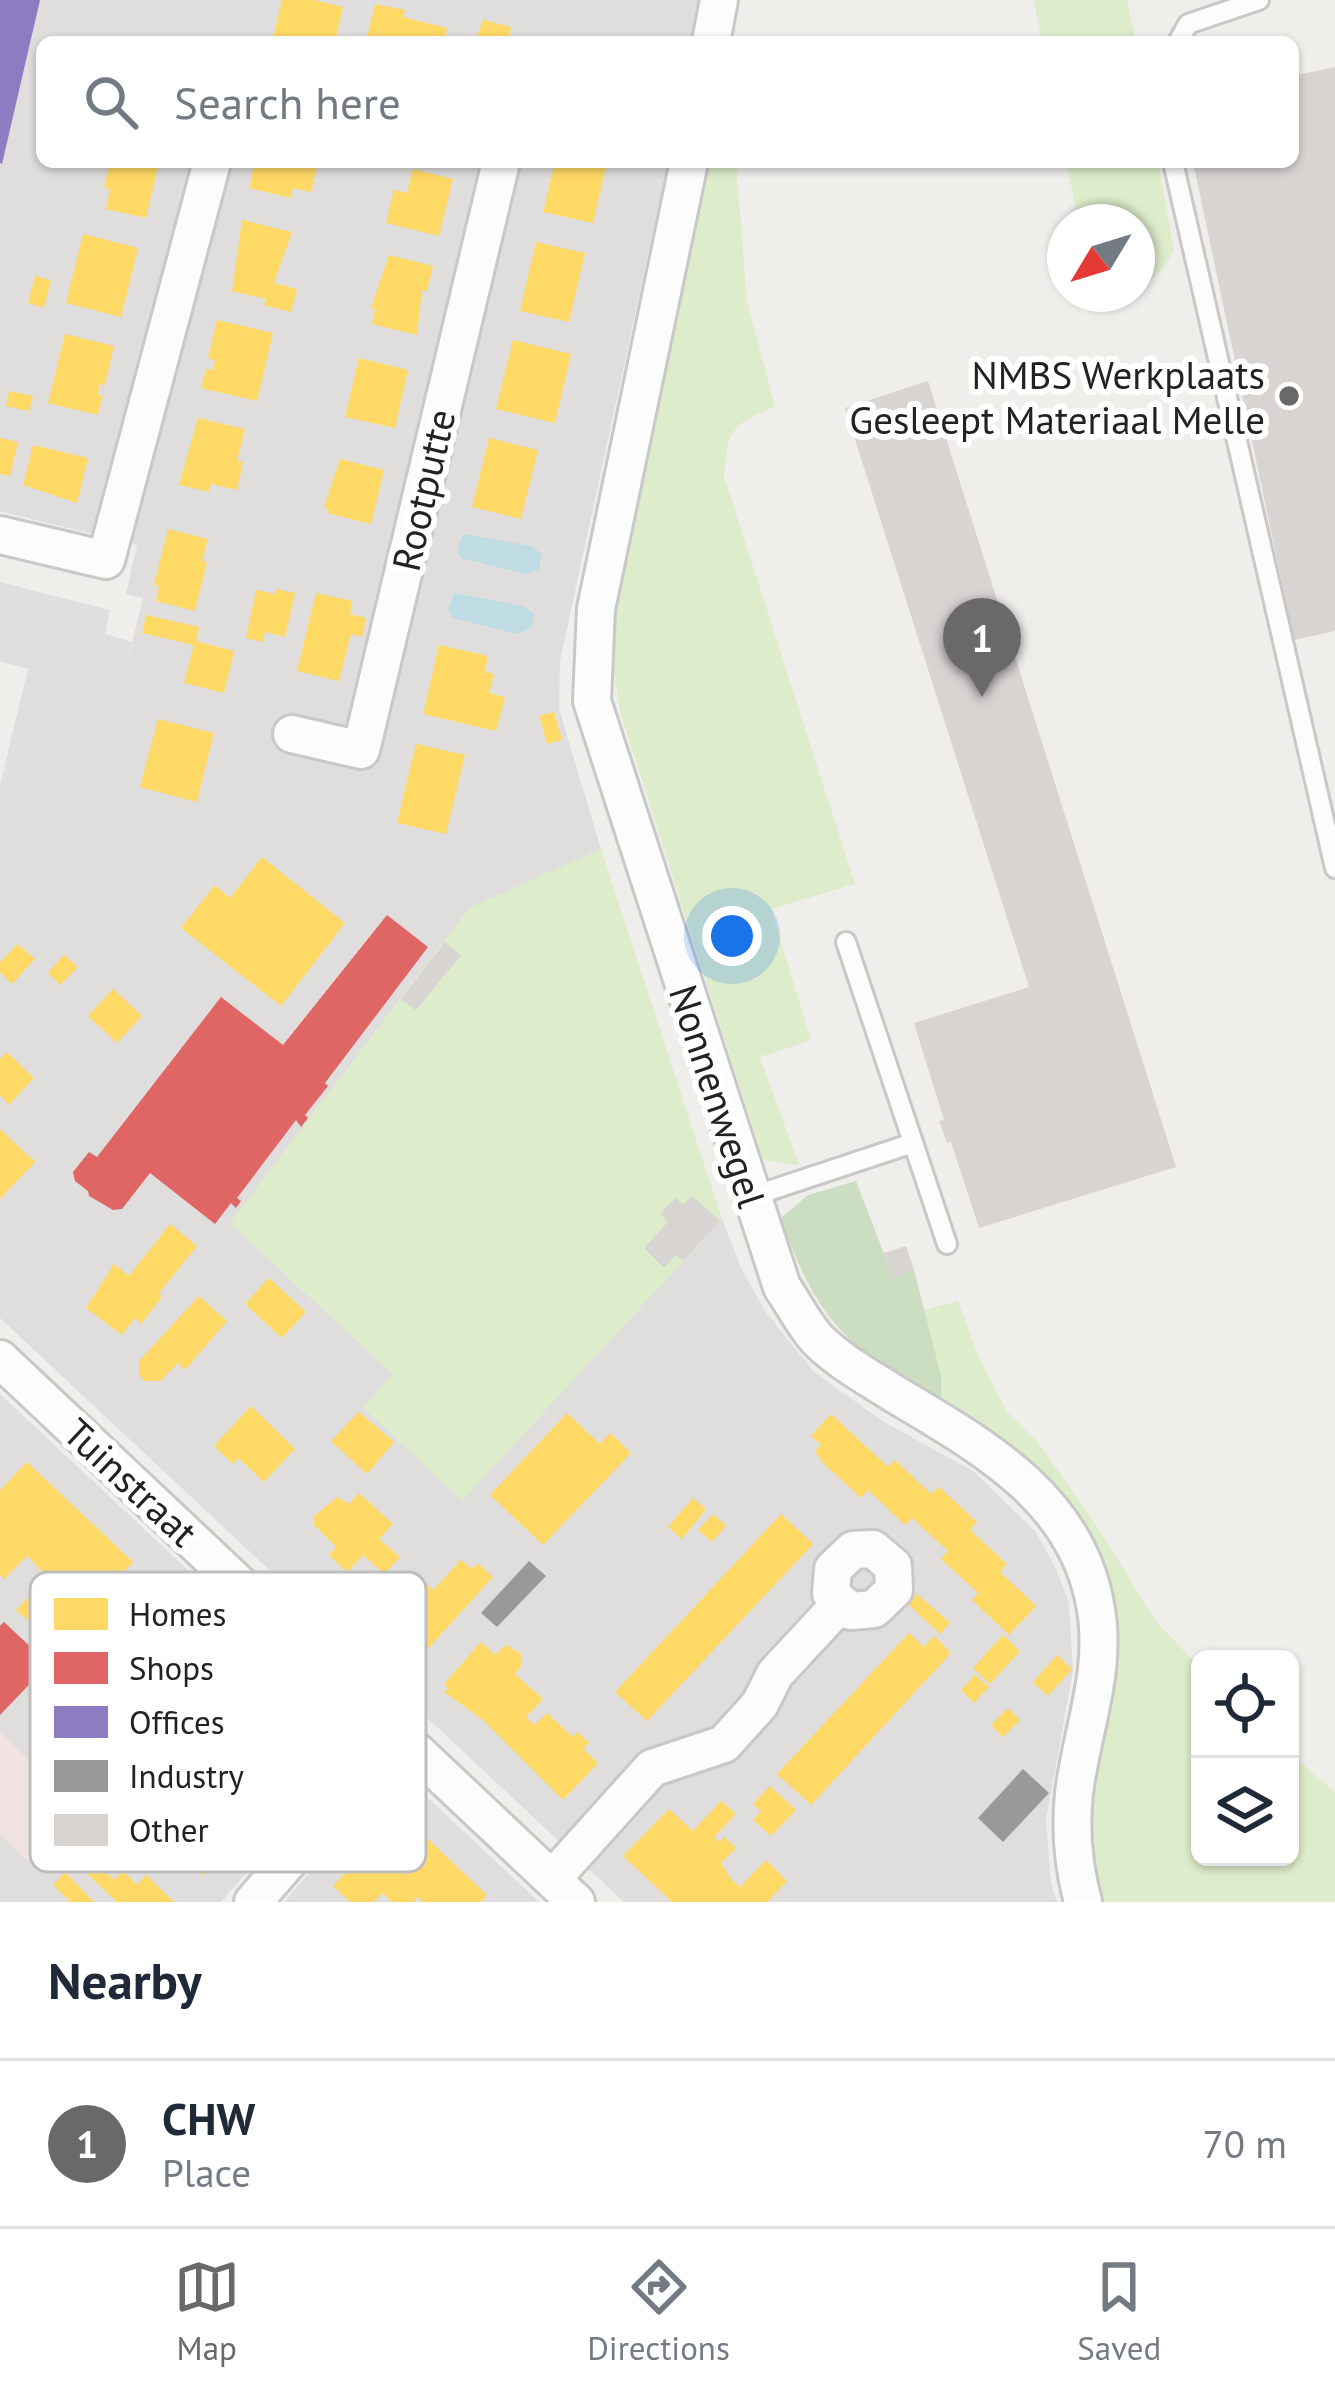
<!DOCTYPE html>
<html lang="en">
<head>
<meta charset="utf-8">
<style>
	body { margin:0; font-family:"PT Sans",sans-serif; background:#f6f6f7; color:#1f2937 }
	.controls { position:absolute; right:36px; bottom:36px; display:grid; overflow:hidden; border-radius:18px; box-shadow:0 3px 9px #0004 }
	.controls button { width:108px; height:108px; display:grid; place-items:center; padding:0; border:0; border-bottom:3px solid #e0e1e3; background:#fff; color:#1f2937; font:60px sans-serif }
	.compass { position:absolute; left:1047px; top:204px; width:108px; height:108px; border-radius:50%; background:#fff; box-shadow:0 3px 9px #0004; rotate:232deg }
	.you { position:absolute; left:732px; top:936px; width:42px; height:42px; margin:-30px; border:9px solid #fff; border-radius:50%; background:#1a73e8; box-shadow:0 0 0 18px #1a73e833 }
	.badge { display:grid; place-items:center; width:78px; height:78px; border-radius:50%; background:#6a6968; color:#fff; font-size:39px; font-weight:700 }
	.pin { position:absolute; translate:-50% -99px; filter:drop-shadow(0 3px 6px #0008) }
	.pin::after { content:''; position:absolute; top:63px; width:42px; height:36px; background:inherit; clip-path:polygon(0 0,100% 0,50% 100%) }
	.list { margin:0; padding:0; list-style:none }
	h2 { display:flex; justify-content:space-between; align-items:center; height:156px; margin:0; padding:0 48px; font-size:51px }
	h2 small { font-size:39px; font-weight:400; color:#747a83 }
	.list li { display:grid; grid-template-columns:78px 1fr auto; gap:36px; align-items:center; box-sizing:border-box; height:168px; padding:0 48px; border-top:3px solid #e0e1e3 }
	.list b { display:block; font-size:45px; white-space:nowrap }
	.list p { margin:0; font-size:39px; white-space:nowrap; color:#747a83 }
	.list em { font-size:39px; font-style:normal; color:#747a83 }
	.icon { flex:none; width:66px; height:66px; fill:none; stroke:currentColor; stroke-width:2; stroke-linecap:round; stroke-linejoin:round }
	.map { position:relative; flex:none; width:1335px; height:1902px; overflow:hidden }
	.search { position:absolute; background:#fff; box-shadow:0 3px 9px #0004; left:36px; right:36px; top:36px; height:132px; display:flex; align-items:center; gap:30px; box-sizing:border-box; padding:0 42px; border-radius:18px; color:#747a83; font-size:45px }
	.sheet { height:324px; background:#fff }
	nav { display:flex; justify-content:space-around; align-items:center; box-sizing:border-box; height:168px; border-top:3px solid #e0e1e3; background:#fff; font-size:33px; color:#747a83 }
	nav a { display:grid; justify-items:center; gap:6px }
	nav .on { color:#6a6968 }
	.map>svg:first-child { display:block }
	.residential { fill:#dfdedc }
	.commercial { fill:#f1e3e1 }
	.grass { fill:#ddeccb }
	.forest { fill:#cbdec1 }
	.parking { fill:#e0dfde }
	.water { fill:#bfdbe3 }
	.homes { fill:#ffd966 }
	.shops { fill:#e06666 }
	.offices { fill:#8e7cc3 }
	.industry { fill:#999 }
	.building { fill:#d7d4d2 }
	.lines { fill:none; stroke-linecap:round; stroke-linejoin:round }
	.lane-casing { stroke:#c9c8c7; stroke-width:24 }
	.street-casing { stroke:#c9c8c7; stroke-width:42 }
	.lane { stroke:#fdfcfc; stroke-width:18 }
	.street { stroke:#fdfcfc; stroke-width:36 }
	.poi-dot { fill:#6a6968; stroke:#fff; stroke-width:4.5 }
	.labels { text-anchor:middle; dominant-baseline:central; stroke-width:12; stroke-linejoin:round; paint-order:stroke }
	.poi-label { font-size:39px; fill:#222; stroke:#fff; text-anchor:end }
	.street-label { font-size:39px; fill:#222; stroke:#fff }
	.key { fill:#fff; stroke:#bdbdbd; stroke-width:3 }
	.key-label { font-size:33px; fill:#222 }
</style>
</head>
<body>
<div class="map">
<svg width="1335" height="1902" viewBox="0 0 1335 1902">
	<rect width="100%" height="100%" fill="#f0eeeb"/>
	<!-- residential -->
	<g class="residential">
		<polygon points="0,0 707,0 696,42 42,42 42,162 668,162 560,661 559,709 601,849 547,875 230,1223 394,1375 364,1408 462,1500 722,1219 741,1268 765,1311 813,1371 884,1422 973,1471 1036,1532 1057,1571 1069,1603 1073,1671 1046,1819 1051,1884 1057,1902 624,1902 0,1318 0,926 59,940 143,598 126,594 137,545 0,511"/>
		<polygon points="0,1394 365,1736 221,1902 0,1902 0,1834 28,1860 79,1811 0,1732"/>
		<polygon points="399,1771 539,1902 284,1902"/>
	</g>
	<!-- commercial -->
	<polygon class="commercial" points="0,1732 80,1811 27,1860 0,1834"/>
	<!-- grass -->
	<g class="grass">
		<polygon points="1034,0 1127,0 1136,42 1042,42"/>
		<path d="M703,162H736L747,301L775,407C732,424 727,429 724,476L855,884L771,909L811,1040L760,1057L799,1165L763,1160L620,711L611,652L615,601Z"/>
		<path d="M1066,162H1158L1174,250C1165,266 1158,279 1140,282L1137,278V222H1079Z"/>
		<polygon points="601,849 722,1219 462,1501 363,1407 393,1374 230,1223 469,908"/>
		<polygon points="958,1301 978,1355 1007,1412 1038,1442 1102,1534 1155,1620 1200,1668 1200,1857 1290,1857 1290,1753 1335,1792 1335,1902 1094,1902 1085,1857 1102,1570 941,1406 924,1310"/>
	</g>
	<!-- forest -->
	<path class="forest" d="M856,1181L893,1277L914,1270L941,1376V1406C850,1347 817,1324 781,1218L808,1195Z"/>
	<!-- parking -->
	<polygon class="parking" points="0,582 110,610 105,634 132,642 59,941 0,926 0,785 28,669 0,661"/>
	<!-- water -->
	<g class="water">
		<polygon points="463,534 531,546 542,554 539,569 526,574 461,558 457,550"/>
		<polygon points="454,593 523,606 534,614 531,628 517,634 453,618 448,609"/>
	</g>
	<!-- homes -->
	<g class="homes">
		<polygon points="282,0 314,0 343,7 335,42 273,39"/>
		<polygon points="375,4 405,10 403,17 447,28 444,42 366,42"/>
		<polygon points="483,20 511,27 508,42 475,42"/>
		<polygon points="110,162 159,162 146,218 106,209 110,189 104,187"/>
		<polygon points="255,162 318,162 311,192 293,188 291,198 249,188"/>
		<polygon points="555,162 607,162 593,223 543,212"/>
		<polygon points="413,169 453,179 439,236 386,223 394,190 407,193"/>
		<polygon points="242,220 292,232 274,283 297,289 291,312 264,305 266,299 232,291"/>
		<polygon points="83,234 138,248 121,317 66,303"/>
		<polygon points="536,242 585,253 569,322 520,311"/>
		<polygon points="389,255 433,266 427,291 422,290 417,335 372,324 375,310 371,308"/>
		<polygon points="35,276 51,280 44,308 28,303"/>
		<polygon points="217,320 273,333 257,401 201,388 206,369 213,370 215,360 208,358"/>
		<polygon points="65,334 114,346 105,385 100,384 98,394 103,395 98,415 48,403"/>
		<polygon points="513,340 571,354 555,423 496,409"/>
		<polygon points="359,358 408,370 395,428 345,417"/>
		<polygon points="9,391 33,396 29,411 6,406"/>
		<polygon points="198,418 245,429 237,461 243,462 237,490 211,484 209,492 179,485"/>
		<polygon points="0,438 18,442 10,476 0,474"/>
		<polygon points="489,438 538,450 521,519 472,507"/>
		<polygon points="33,445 88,458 77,503 23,485"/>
		<polygon points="340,459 384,470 371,524 327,513 328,508 324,508"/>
		<polygon points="168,529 208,539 202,561 207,562 195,611 156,601 159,586 154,585"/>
		<polygon points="276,589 295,593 285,637 265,632 263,642 246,638 256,590 275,594"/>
		<polygon points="316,593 352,601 350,614 366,618 362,637 351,634 339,681 297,671"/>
		<polygon points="146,615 199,627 196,641 234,651 224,693 184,683 194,645 142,633"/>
		<polygon points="439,645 488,656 485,672 494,674 489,693 505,697 496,731 423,714"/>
		<polygon points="554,712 562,740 547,744 539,716"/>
		<polygon points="158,719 214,733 197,802 140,787"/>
		<polygon points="416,744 465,755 446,834 397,823"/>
		<polygon points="262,857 345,923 281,1006 181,928 215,885 230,898"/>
		<polygon points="18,944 35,959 12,984 0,972 0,962"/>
		<polygon points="64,955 78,967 60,985 48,973"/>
		<polygon points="113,989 142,1016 117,1043 88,1016"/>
		<polygon points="7,1052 34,1078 9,1105 0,1095 0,1059"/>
		<polygon points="0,1129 35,1162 0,1199"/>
		<polygon points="170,1224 197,1246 159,1293 162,1297 141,1324 135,1318 122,1335 86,1308 114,1264 129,1276"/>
		<polygon points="269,1278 306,1312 282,1338 245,1304"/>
		<polygon points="199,1296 227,1321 185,1370 178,1363 160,1381 144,1381 139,1374 139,1361"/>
		<polygon points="251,1406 295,1449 264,1482 238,1458 233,1464 214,1446"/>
		<polygon points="359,1412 394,1442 367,1474 331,1441"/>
		<polygon points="567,1413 600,1444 610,1433 631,1453 543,1545 490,1495"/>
		<polygon points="831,1414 888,1467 895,1460 931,1494 939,1487 977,1522 970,1530 1007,1564 1000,1572 1036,1606 1009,1635 972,1600 978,1593 941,1559 948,1551 912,1518 905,1525 868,1490 861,1498 823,1463 815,1451 821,1445 811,1436"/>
		<polygon points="27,1462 133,1562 88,1610 68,1591 81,1577 74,1570 27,1620 16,1610 48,1577 27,1556 4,1579 0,1575 0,1490"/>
		<polygon points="359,1493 393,1524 379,1539 400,1557 384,1574 363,1555 347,1572 329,1555 336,1547 314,1525 313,1517 337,1497 349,1504"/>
		<polygon points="693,1498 706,1509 682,1539 668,1527"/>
		<polygon points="713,1514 726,1526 712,1542 698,1530"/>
		<polygon points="781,1514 813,1544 647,1721 615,1692"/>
		<polygon points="461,1560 473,1569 478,1563 493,1577 414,1664 389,1641 386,1644 378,1637 379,1632 422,1579 433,1590"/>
		<polygon points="917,1594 950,1623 940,1634 908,1604"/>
		<polygon points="909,1633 924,1647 934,1636 951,1653 811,1805 777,1774"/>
		<polygon points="1003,1635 1020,1651 990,1684 973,1668"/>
		<polygon points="481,1642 495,1655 506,1645 522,1654 521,1666 515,1674 543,1699 526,1717 534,1725 547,1713 573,1737 578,1732 589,1743 583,1749 598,1763 563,1800 483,1720 444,1692 448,1688 444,1684"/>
		<polygon points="1057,1655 1072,1669 1048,1696 1033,1682"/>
		<polygon points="975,1675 989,1687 974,1703 961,1690"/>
		<polygon points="1008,1708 1020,1720 1003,1737 991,1725"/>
		<polygon points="770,1786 796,1810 771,1836 753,1820 761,1811 753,1804"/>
		<polygon points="189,1788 221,1817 210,1829 229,1845 202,1876 161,1839 172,1826 184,1836 197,1820 176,1803"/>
		<polygon points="721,1801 736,1814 714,1837 719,1842 724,1837 736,1848 721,1863 731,1879 740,1887 766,1860 787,1881 767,1902 672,1902 623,1856 669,1809 693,1831"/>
		<polygon points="394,1808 418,1825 415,1827 487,1895 481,1902 423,1902 417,1897 413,1902 392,1902 383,1893 373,1902 350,1902 333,1886 369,1847 350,1829 360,1817 374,1830"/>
		<polygon points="62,1828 114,1880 123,1871 137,1885 146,1875 174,1902 117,1902 50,1839"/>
		<polygon points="65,1872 94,1902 71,1902 53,1885"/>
	</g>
	<!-- shops -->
	<g class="shops">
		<polygon points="387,915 428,947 325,1083 328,1086 305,1115 308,1118 301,1127 296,1120 237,1198 241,1201 236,1208 231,1203 215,1224 150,1173 122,1209 113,1210 89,1196 88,1191 75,1181 73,1172 89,1152 97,1157 221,997 283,1045"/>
		<polygon points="4,1622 49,1664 0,1715 0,1626"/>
	</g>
	<!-- offices -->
	<polygon class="offices" points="0,0 40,0 2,164 0,163"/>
	<!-- industry -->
	<g class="industry">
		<polygon points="529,1561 546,1576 497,1627 481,1613"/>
		<polygon points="1023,1769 1049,1793 1003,1842 978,1818"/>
	</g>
	<!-- building -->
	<g class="building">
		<polygon points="1335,67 1335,631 1294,640 1193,162 1293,162 1293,76"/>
		<polygon points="928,381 1176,1167 979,1228 951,1142 947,1143 939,1121 944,1120 914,1023 1029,987 845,408"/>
		<polygon points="445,942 461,955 416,1010 401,999"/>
		<polygon points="692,1196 720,1221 683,1261 676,1255 664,1268 644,1248 668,1222 660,1214 675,1198 683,1205"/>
		<polygon points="906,1246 914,1270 893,1277 884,1253"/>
	</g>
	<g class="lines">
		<!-- lane casing -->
		<g class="lane-casing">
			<g id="lane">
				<polyline points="1178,42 1188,24 1259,0"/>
				<polyline points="1173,162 1335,868"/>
				<polyline points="846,942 947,1244"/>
				<polyline points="750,1197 913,1143"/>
			</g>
		</g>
		<!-- street casing -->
		<g class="street-casing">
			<g id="street">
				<polyline points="711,42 719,0"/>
				<path d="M689,162L596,609L592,701L782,1287C794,1304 804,1325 818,1340C839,1361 868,1377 893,1393C979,1445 1075,1495 1095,1604C1108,1669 1082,1729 1074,1793C1070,1831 1073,1865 1083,1902"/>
				<polyline points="0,535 106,560 212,162"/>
				<polyline points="292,734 361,750 501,162"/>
				<polyline points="0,1359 576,1902"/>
				<polyline points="552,1879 652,1768 724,1744 760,1704 775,1674 841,1603 851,1611 874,1609 894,1590 893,1566 873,1549 853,1550 833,1569 831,1593 841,1603"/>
				<polyline points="253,1902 400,1733"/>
			</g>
		</g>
		<!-- lane -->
		<use href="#lane" class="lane"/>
		<!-- street -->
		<use href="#street" class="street"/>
	</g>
	<!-- markers -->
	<circle class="poi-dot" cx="1289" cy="396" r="12"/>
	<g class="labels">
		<!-- poi labels -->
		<g class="poi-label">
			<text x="1265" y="374">NMBS Werkplaats<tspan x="1265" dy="45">Gesleept Materiaal Melle</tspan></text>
		</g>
		<!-- street labels -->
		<g class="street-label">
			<text transform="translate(423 490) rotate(-77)">Rootputte</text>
			<text transform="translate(718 1096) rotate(72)">Nonnenwegel</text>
			<text transform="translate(131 1482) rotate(43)">Tuinstraat</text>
		</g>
	</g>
	<!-- legend -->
	<rect x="30" y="1572" width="396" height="300" rx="18" class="key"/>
	<rect x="54" y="1598" width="54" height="32" fill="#ffd966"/>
	<rect x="54" y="1652" width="54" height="32" fill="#e06666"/>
	<rect x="54" y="1706" width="54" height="32" fill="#8e7cc3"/>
	<rect x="54" y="1760" width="54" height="32" fill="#999"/>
	<rect x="54" y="1814" width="54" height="32" fill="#d7d4d2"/>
	<g class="key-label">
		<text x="129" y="1626">Homes</text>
		<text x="129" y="1680">Shops</text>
		<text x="129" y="1734">Offices</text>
		<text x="129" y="1788">Industry</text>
		<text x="129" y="1842">Other</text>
	</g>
</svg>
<div class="controls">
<button><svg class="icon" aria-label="locate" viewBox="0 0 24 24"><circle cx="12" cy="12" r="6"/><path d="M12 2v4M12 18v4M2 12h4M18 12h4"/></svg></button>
<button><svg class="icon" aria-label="layers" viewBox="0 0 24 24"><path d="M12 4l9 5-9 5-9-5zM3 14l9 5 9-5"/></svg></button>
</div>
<svg class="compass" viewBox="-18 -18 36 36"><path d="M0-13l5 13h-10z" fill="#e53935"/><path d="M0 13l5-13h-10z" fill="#747a83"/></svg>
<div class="you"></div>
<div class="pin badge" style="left:982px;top:697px">1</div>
<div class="search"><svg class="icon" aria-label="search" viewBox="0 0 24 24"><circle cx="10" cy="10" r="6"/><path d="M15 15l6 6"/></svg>Search here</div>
</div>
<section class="sheet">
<h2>Nearby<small></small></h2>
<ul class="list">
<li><span class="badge">1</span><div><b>CHW</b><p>Place</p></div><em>70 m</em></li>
</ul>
</section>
<nav>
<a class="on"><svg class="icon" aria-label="map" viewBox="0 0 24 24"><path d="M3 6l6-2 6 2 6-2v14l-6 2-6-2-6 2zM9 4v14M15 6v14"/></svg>Map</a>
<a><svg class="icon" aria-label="directions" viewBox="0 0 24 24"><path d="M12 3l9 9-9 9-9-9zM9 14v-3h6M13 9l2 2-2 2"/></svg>Directions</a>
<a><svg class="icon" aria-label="saved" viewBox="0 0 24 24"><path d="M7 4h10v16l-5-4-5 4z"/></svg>Saved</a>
</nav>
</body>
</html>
